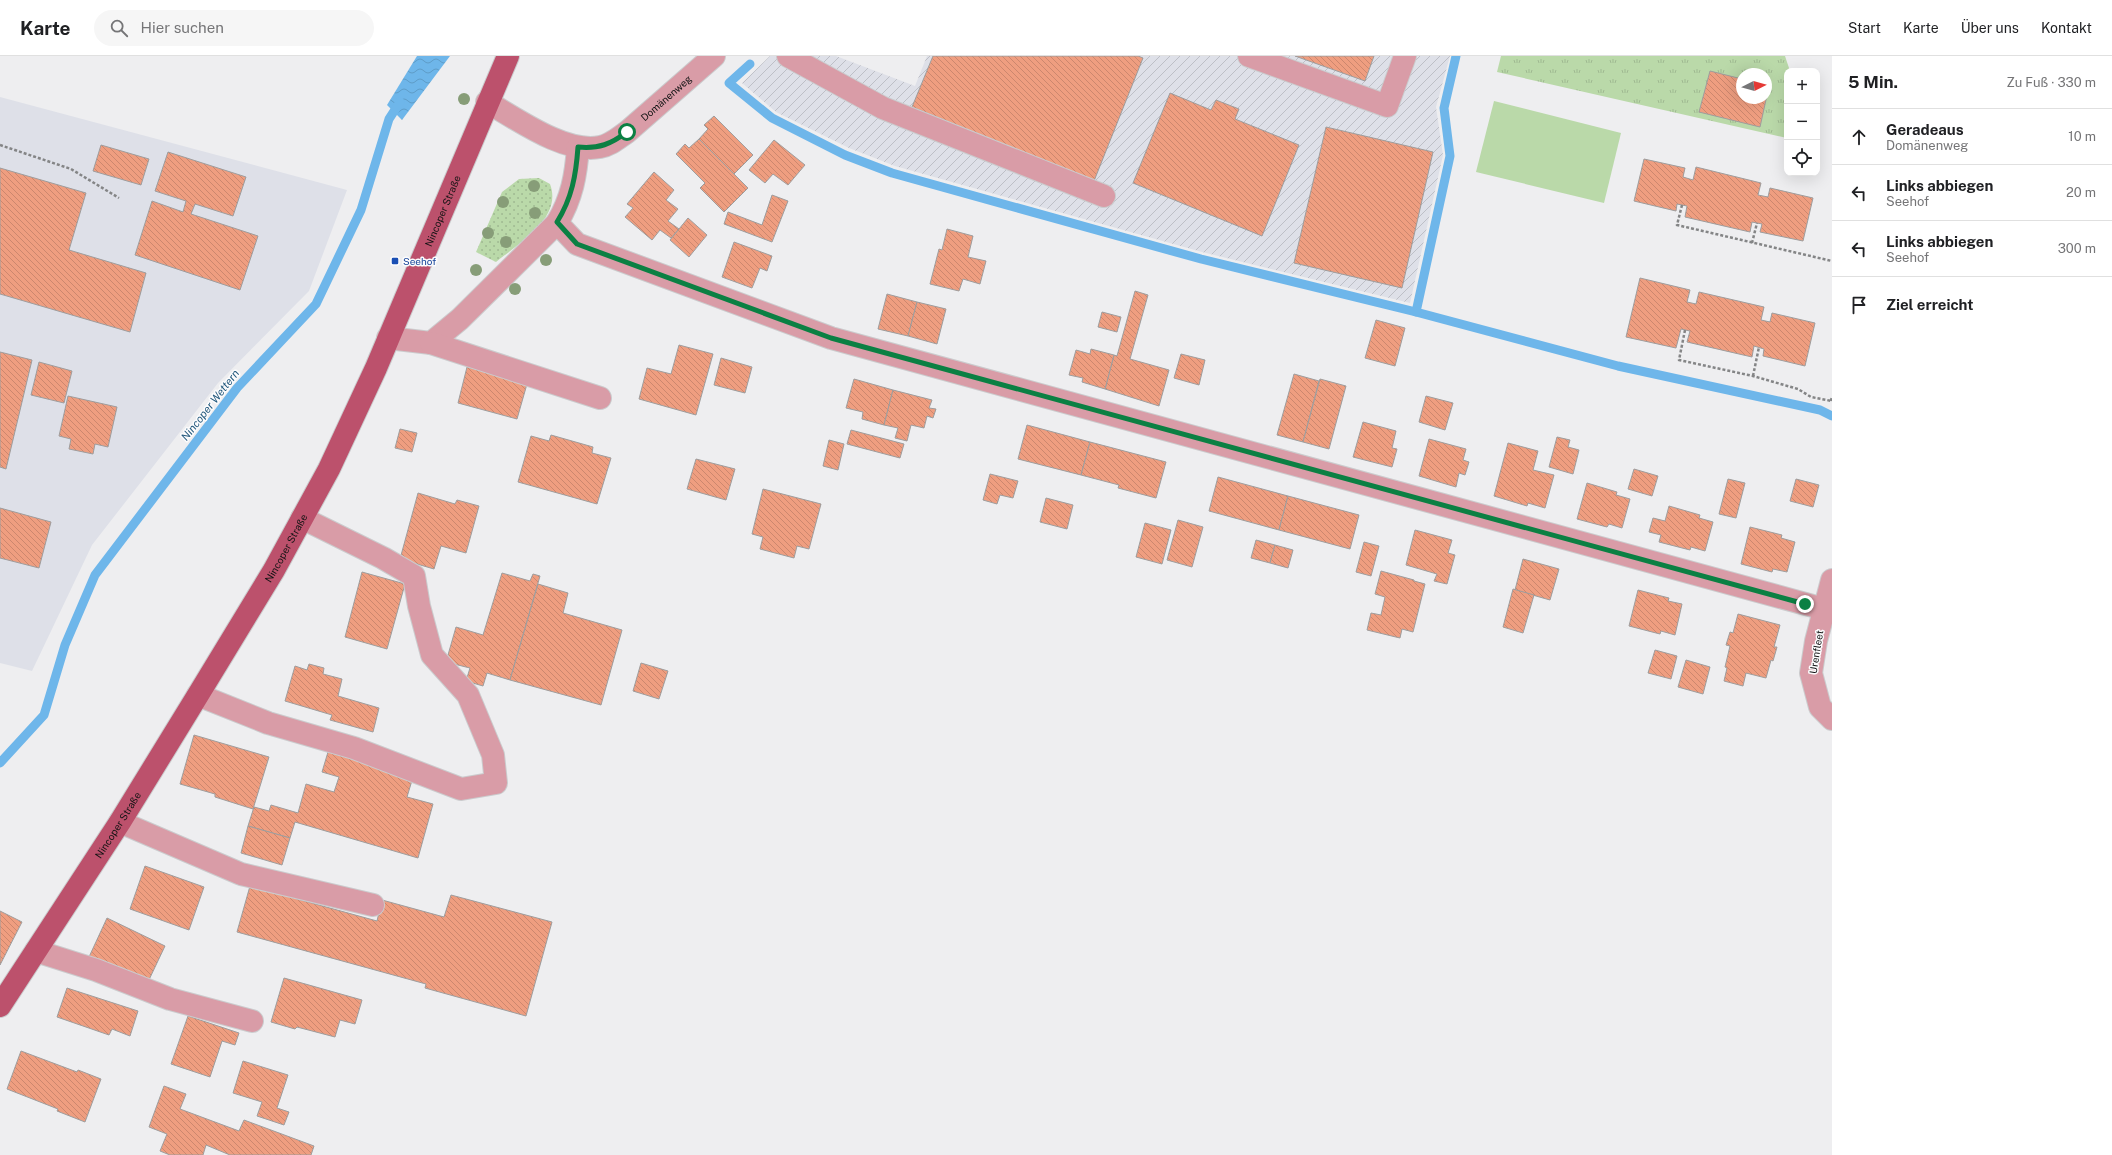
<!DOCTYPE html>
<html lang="de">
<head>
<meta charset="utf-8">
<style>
	body { margin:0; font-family:"Public Sans",sans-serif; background:#f6f6f6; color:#202124 }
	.controls { position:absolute; right:12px; top:12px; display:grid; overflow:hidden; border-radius:8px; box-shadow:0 4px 16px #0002 }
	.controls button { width:36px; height:36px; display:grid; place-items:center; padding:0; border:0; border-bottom:1px solid #e0e0e0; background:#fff; color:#202124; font:20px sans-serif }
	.compass { position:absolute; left:1736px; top:12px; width:36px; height:36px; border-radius:50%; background:#fff; box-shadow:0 4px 16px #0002; rotate:84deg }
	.stop { position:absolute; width:12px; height:12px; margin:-9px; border:3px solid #0b8043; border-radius:50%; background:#fff }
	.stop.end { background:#0b8043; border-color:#fff; box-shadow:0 1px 4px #0008 }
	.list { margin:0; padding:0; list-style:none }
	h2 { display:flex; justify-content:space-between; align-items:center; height:52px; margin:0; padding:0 16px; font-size:17px }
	h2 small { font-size:13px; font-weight:400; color:#757577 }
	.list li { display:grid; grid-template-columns:26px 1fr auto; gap:12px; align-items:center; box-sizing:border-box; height:56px; padding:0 16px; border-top:1px solid #e0e0e0 }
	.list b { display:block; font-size:15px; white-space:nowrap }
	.list p { margin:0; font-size:13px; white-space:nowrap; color:#757577 }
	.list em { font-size:13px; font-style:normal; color:#757577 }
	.icon { flex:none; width:22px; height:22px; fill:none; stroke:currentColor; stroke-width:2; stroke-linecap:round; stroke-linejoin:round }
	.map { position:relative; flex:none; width:1832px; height:1099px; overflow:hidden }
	header { display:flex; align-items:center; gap:24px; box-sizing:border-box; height:56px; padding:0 20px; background:#fff; border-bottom:1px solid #e0e0e0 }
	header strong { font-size:19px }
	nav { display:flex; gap:22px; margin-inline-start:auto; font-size:14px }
	.search { width:280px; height:36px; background:#f6f6f6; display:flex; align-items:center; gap:10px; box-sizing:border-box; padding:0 14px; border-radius:22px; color:#757577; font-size:15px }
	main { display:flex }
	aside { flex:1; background:#fff }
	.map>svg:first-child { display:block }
	.built { fill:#dee0e8 }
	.industrial { fill:url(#industrial-furrows) }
	.grass { fill:url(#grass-dots) }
	.park { fill:url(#park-tufts); fill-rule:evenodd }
	.garden { fill:#bad9a9 }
	.water { fill:url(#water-waves) }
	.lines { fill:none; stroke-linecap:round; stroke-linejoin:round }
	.stream { stroke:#6eb6ea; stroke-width:9 }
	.building { fill:url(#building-back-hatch); stroke:#9e9d9d }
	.minor-casing { stroke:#cbcbcd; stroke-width:24 }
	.major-casing { stroke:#cbcbcd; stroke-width:24 }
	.path { stroke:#848586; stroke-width:2.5; stroke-dasharray:3 2; stroke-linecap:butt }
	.minor { stroke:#d99ca7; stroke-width:22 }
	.major { stroke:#bc516c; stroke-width:22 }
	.tree { fill:#879d78 }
	.route { stroke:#0b8043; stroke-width:5 }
	.transit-dot { fill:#1a4fb4; stroke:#fcfcfd; stroke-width:1.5 }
	.labels { text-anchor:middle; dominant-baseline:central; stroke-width:3; stroke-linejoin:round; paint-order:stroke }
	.street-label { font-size:10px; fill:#121313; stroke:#fcfcfd }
	.transit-label { font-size:10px; fill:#164399; stroke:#fcfcfd; text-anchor:start }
	.water-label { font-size:11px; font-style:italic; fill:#255a7e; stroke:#fcfcfd }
</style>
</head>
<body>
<header>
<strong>Karte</strong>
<div class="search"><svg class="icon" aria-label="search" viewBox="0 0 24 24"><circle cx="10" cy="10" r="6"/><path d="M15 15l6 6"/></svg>Hier suchen</div>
<nav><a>Start</a><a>Karte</a><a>Über uns</a><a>Kontakt</a></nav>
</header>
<main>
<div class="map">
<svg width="1832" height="1099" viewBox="0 0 1832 1099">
	<defs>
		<pattern id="industrial-furrows" width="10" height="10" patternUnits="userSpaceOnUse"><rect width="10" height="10" fill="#dee0e8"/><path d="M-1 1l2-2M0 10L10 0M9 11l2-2" fill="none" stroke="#bdbfc6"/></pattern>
		<pattern id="grass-dots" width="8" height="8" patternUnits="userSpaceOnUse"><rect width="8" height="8" fill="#bad9a9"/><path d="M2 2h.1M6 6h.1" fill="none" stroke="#9fb991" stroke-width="1.8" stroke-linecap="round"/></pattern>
		<pattern id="park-tufts" width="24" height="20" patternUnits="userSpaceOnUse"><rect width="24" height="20" fill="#bad9a9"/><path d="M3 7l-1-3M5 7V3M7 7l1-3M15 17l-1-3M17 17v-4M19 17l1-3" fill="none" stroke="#9fb991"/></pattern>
		<pattern id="water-waves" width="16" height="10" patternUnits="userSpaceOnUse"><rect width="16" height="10" fill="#6eb6ea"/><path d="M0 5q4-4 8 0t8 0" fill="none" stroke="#5e9cc8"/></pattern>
		<pattern id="building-back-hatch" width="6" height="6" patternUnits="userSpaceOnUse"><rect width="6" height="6" fill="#ef9e80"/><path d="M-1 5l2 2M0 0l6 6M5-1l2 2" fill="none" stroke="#cc876e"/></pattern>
	</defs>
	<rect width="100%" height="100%" fill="#eeeef0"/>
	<!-- built -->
	<polygon class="built" points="0,41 347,134 309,235 218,327 92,489 32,615 0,607"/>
	<!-- industrial -->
	<polygon class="industrial" points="770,0 836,0 915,30 927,0 1450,0 1436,51 1443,99 1410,247 1202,196 895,110 849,92 776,56 742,27"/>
	<!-- grass -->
	<path class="grass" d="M539,122L550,128C563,162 519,187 496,206L476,196L502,136L519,123Z"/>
	<!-- park -->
	<path class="park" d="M1501,0H1785L1790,15H1787V82L1497,16ZM1742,18H1766V42H1742Z"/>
	<!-- garden -->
	<polygon class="garden" points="1494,45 1621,77 1604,147 1476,116"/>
	<!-- water -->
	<polygon class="water" points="417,0 450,0 402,64 387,49"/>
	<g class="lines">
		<!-- stream -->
		<g class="stream">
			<polyline points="1456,0 1444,52 1450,100 1416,256 1618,310 1820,354 1832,360"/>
			<polyline points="750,8 729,27 772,62 845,99 892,117 1201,203 1416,256"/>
			<polyline points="0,707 44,659 65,589 95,519 237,332 316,248 361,154 389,63 400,46"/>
		</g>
	</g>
	<!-- building -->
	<g class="building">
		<polygon points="933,0 1138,0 1143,2 1094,125 912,51"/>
		<polygon points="1295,0 1374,0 1365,25"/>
		<polygon points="1710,15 1742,23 1742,42 1766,42 1766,29 1769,30 1760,71 1699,56"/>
		<polygon points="1170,37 1211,54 1216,44 1239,53 1235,63 1299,89 1262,180 1133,127"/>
		<polygon points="714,60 753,99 734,118 699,83 708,73 704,69"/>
		<polygon points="1326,71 1433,96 1402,232 1294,207"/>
		<polygon points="699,83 748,132 724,156 700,132 705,127 676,98 685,88 689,92"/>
		<polygon points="774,84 805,109 788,129 773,118 765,127 749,114"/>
		<polygon points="101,89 149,103 141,129 93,115"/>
		<polygon points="168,96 246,121 233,160 195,148 191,158 258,180 240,234 135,199 152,145 183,156 186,145 155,135"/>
		<polygon points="1644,103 1685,112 1683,121 1693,124 1696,111 1761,127 1758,139 1768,141 1770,132 1813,142 1803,185 1760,176 1762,168 1752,166 1750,176 1685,161 1687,150 1677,148 1676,155 1634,145"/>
		<polygon points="0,112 86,137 69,194 146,217 130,276 0,238"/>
		<polygon points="654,116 674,134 666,144 678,153 668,165 679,173 671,182 660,174 652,184 625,161 633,152 627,148"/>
		<polygon points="772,139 788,145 772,186 724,168 728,156 762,169"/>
		<polygon points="688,162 707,179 689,201 670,184"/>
		<polygon points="947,173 973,180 968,201 986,205 980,228 963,223 959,235 930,228 939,193 942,194"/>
		<polygon points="734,186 772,200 767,215 760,212 752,232 722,221"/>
		<polygon points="1640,222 1690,234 1687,246 1696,248 1699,236 1764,251 1761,264 1770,266 1772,257 1815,267 1805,310 1763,300 1764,293 1754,290 1752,301 1687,286 1690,275 1681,273 1676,292 1626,281"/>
		<polygon points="1135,235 1148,239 1130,303 1169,314 1159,350 1105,333 1114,299 1117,300"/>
		<polygon points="887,238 917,246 908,280 878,273"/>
		<polygon points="917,246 946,253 937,288 908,280"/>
		<polygon points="1102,256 1121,261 1117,276 1098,271"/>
		<polygon points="1376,264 1405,272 1395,310 1365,302"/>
		<polygon points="679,289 713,298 696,359 639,343 647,312 671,318"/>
		<polygon points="1091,293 1114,299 1105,333 1082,326 1083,322 1069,319 1076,294 1090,298"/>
		<polygon points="0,296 32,304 6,413 0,411"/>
		<polygon points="1181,298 1205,304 1199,329 1174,322"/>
		<polygon points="721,302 752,311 745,337 714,329"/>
		<polygon points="39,306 72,315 64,347 31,339"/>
		<polygon points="467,311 527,328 517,363 458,347"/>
		<polygon points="1294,318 1319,325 1303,386 1277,379"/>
		<polygon points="854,323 893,334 884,369 862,363 863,356 846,352"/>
		<polygon points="1320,323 1346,330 1329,393 1303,386"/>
		<polygon points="893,334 932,344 929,352 936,353 933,362 927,360 924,372 911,369 907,385 895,382 898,372 884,369"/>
		<polygon points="68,340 117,351 108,391 95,388 93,398 69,393 71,383 59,380"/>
		<polygon points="1426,340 1453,347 1445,374 1419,366"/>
		<polygon points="1363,366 1396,375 1392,392 1397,393 1392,411 1353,401"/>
		<polygon points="1027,369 1090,386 1081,419 1018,403"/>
		<polygon points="400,373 417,377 412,396 395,392"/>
		<polygon points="851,374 904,388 900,402 847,388"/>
		<polygon points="551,379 593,391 592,397 611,402 597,448 518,426 531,380 549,385"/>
		<polygon points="1557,381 1570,384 1568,391 1579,394 1573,418 1549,411"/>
		<polygon points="1429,383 1466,393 1463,404 1469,406 1465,419 1459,417 1456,431 1419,420"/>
		<polygon points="829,384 844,388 838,414 823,410"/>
		<polygon points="1090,386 1166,406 1156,442 1118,432 1119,429 1081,419"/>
		<polygon points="1508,387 1538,395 1533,414 1554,419 1545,452 1528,447 1527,450 1494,440"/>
		<polygon points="696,403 735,413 726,444 687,433"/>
		<polygon points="1634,413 1658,420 1652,440 1628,433"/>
		<polygon points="990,418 1018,425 1013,442 1000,439 997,448 983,444"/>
		<polygon points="1218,421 1288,440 1279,474 1209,455"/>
		<polygon points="1728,423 1745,427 1736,462 1719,458"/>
		<polygon points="1796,423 1819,429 1813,451 1790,445"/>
		<polygon points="1587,427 1617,436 1616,439 1630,443 1622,472 1609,468 1607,471 1577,463"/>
		<polygon points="763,433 821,448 809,493 797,490 794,502 760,493 763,481 752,478"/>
		<polygon points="418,437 455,448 457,444 479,450 466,497 441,490 434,513 400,503"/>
		<polygon points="1288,440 1359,459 1350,493 1279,474"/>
		<polygon points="1046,442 1073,449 1067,473 1040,466"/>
		<polygon points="1669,450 1700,459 1699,462 1713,466 1705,495 1691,491 1690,494 1659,486 1661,479 1649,476 1653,462 1665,465"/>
		<polygon points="0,452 51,466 39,512 0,502"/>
		<polygon points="1178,464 1203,471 1192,511 1167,504"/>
		<polygon points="1145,467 1171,474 1162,508 1136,501"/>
		<polygon points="1750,471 1782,479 1781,482 1795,486 1787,516 1773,513 1772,516 1741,508"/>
		<polygon points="1415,474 1452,484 1448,497 1455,499 1447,528 1434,525 1437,518 1406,509"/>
		<polygon points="1256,484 1275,489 1270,507 1251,502"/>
		<polygon points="1364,486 1379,490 1371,520 1356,516"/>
		<polygon points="1275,489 1293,494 1288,512 1270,507"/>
		<polygon points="1523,503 1559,513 1550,544 1515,534"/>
		<polygon points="1381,515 1414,524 1414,525 1425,528 1413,576 1402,573 1400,582 1367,574 1371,557 1381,559 1385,541 1375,538"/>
		<polygon points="362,516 405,528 387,593 345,581"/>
		<polygon points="502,517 530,525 533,518 540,520 510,624 487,617 483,630 466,625 470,612 446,606 456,571 483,579"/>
		<polygon points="538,528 568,537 563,557 622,574 601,649 510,624"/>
		<polygon points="1513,533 1534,539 1523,577 1503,571"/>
		<polygon points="1638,534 1669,542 1668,545 1682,548 1675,579 1661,575 1660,578 1629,570"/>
		<polygon points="1738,558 1780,569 1774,591 1777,591 1773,605 1771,604 1766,622 1746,617 1743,630 1724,625 1727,612 1725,611 1730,590 1726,589 1730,576 1733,577"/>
		<polygon points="1655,594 1677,600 1671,623 1648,617"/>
		<polygon points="1686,604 1710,611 1703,638 1678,631"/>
		<polygon points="641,607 668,615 659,643 633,635"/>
		<polygon points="309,608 324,612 323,618 342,623 338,640 379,652 373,676 330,664 332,659 285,645 295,610 307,614"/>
		<polygon points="194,679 269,701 253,753 215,741 215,738 180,728"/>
		<polygon points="328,696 413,721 407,741 433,748 418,802 295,766 290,782 248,770 254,751 269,755 271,749 298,757 306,728 334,736 339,721 322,716"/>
		<polygon points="248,770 290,782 282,809 241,797"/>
		<polygon points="145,810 204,831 189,874 130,853"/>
		<polygon points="250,830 377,865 382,844 444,861 451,839 552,866 526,960 425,932 426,928 237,876"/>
		<polygon points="0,855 22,866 0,909"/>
		<polygon points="107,862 165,890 147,928 89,901"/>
		<polygon points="284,922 362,944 355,968 340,964 335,981 297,971 295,973 271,966"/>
		<polygon points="67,932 138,955 130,980 112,973 109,979 57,961"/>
		<polygon points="188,960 239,977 235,989 222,985 210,1021 171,1008"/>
		<polygon points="21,995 77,1016 78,1014 101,1023 85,1066 57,1055 58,1053 7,1033"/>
		<polygon points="243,1005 288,1019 277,1052 289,1056 284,1069 257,1060 262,1046 233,1037"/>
		<polygon points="164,1030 186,1038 180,1053 239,1075 244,1064 314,1090 311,1099 230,1099 206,1089 203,1099 170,1099 160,1095 167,1078 149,1071"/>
	</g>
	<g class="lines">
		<!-- minor casing -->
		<g class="minor-casing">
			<g id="minor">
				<polyline points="788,0 883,52 1104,140"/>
				<polyline points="1249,0 1387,50 1405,0"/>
				<path id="s1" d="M487,46C517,63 565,98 600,91C611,89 618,82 627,76L714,0"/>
				<path d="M578,91C576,119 572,142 557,167L577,188L831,282L1824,553"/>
				<polyline points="388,282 431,287 460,263 557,167"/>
				<polyline points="431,287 600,342"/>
				<polyline points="1832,524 1816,585 1811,617 1820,651 1832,663"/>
				<polyline points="198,639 268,667 354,692 461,733 496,727 493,699 468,639 432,599 419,550 414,520 383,502 302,462"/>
				<polyline points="120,766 241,818 373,849"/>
				<polyline points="36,895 96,914 170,943 252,965"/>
			</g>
		</g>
		<!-- major casing -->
		<g class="major-casing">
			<g id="major">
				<path id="s2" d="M0,950L120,766L198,639L274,514L329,413L376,312L508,0"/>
			</g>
		</g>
		<!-- path -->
		<g class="path">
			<polyline points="0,89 71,113 119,142"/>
			<polyline points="1682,149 1677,169 1832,205"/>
			<polyline points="1752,187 1757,167"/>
			<polyline points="1685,274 1679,304 1753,320 1798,333 1811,341 1832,345"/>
			<polyline points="1753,320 1759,291"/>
			<polyline points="1831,345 1832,340"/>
		</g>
		<!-- minor -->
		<use href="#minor" class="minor"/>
		<!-- major -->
		<use href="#major" class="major"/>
	</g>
	<!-- trees -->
	<g class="tree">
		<circle cx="464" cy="43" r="6"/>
		<circle cx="534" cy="130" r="6"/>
		<circle cx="503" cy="146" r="6"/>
		<circle cx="535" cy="157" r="6"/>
		<circle cx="488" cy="177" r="6"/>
		<circle cx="506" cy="186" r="6"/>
		<circle cx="546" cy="204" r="6"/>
		<circle cx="476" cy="214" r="6"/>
		<circle cx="515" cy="233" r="6"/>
	</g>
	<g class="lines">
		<!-- route -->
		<path class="route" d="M627,76C611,88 599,93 578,91C576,119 572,142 557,166L577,188L831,282L1805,548"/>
	</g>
	<!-- markers -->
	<rect class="transit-dot" x="391" y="201" width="8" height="8" rx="2"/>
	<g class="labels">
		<!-- street labels -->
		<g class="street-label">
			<text stroke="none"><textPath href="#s1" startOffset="207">Domänenweg</textPath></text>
			<text stroke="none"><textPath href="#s2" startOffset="912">Nincoper Straße</textPath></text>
			<text stroke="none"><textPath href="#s2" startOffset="540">Nincoper Straße</textPath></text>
			<text transform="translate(1816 596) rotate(-81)">Urenfleet</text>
			<text stroke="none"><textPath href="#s2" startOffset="216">Nincoper Straße</textPath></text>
		</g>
		<!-- transit labels -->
		<g class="transit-label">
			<text x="403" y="205">Seehof</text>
		</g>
		<!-- water labels -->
		<g class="water-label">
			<text transform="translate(210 349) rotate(-52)">Nincoper Wettern</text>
		</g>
	</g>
</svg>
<div class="controls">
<button>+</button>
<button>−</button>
<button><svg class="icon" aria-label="locate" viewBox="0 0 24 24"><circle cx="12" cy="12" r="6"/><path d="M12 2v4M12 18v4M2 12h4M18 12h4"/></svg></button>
</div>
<svg class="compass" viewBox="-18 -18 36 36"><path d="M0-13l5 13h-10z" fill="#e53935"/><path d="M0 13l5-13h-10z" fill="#757577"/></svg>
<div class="stop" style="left:627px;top:76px"></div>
<div class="stop end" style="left:1805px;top:548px"></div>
</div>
<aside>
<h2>5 Min.<small>Zu Fuß · 330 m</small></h2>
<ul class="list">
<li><svg class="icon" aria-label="ahead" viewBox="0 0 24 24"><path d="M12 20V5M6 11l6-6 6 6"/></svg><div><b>Geradeaus</b><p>Domänenweg</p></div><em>10 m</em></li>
<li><svg class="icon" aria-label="left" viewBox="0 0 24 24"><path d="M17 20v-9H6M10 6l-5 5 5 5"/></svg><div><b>Links abbiegen</b><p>Seehof</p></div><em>20 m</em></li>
<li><svg class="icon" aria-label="left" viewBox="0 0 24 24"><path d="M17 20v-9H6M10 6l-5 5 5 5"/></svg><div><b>Links abbiegen</b><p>Seehof</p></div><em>300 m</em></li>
<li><svg class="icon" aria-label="arrive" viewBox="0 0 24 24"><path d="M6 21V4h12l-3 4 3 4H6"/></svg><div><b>Ziel erreicht</b></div></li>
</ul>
</aside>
</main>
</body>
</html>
